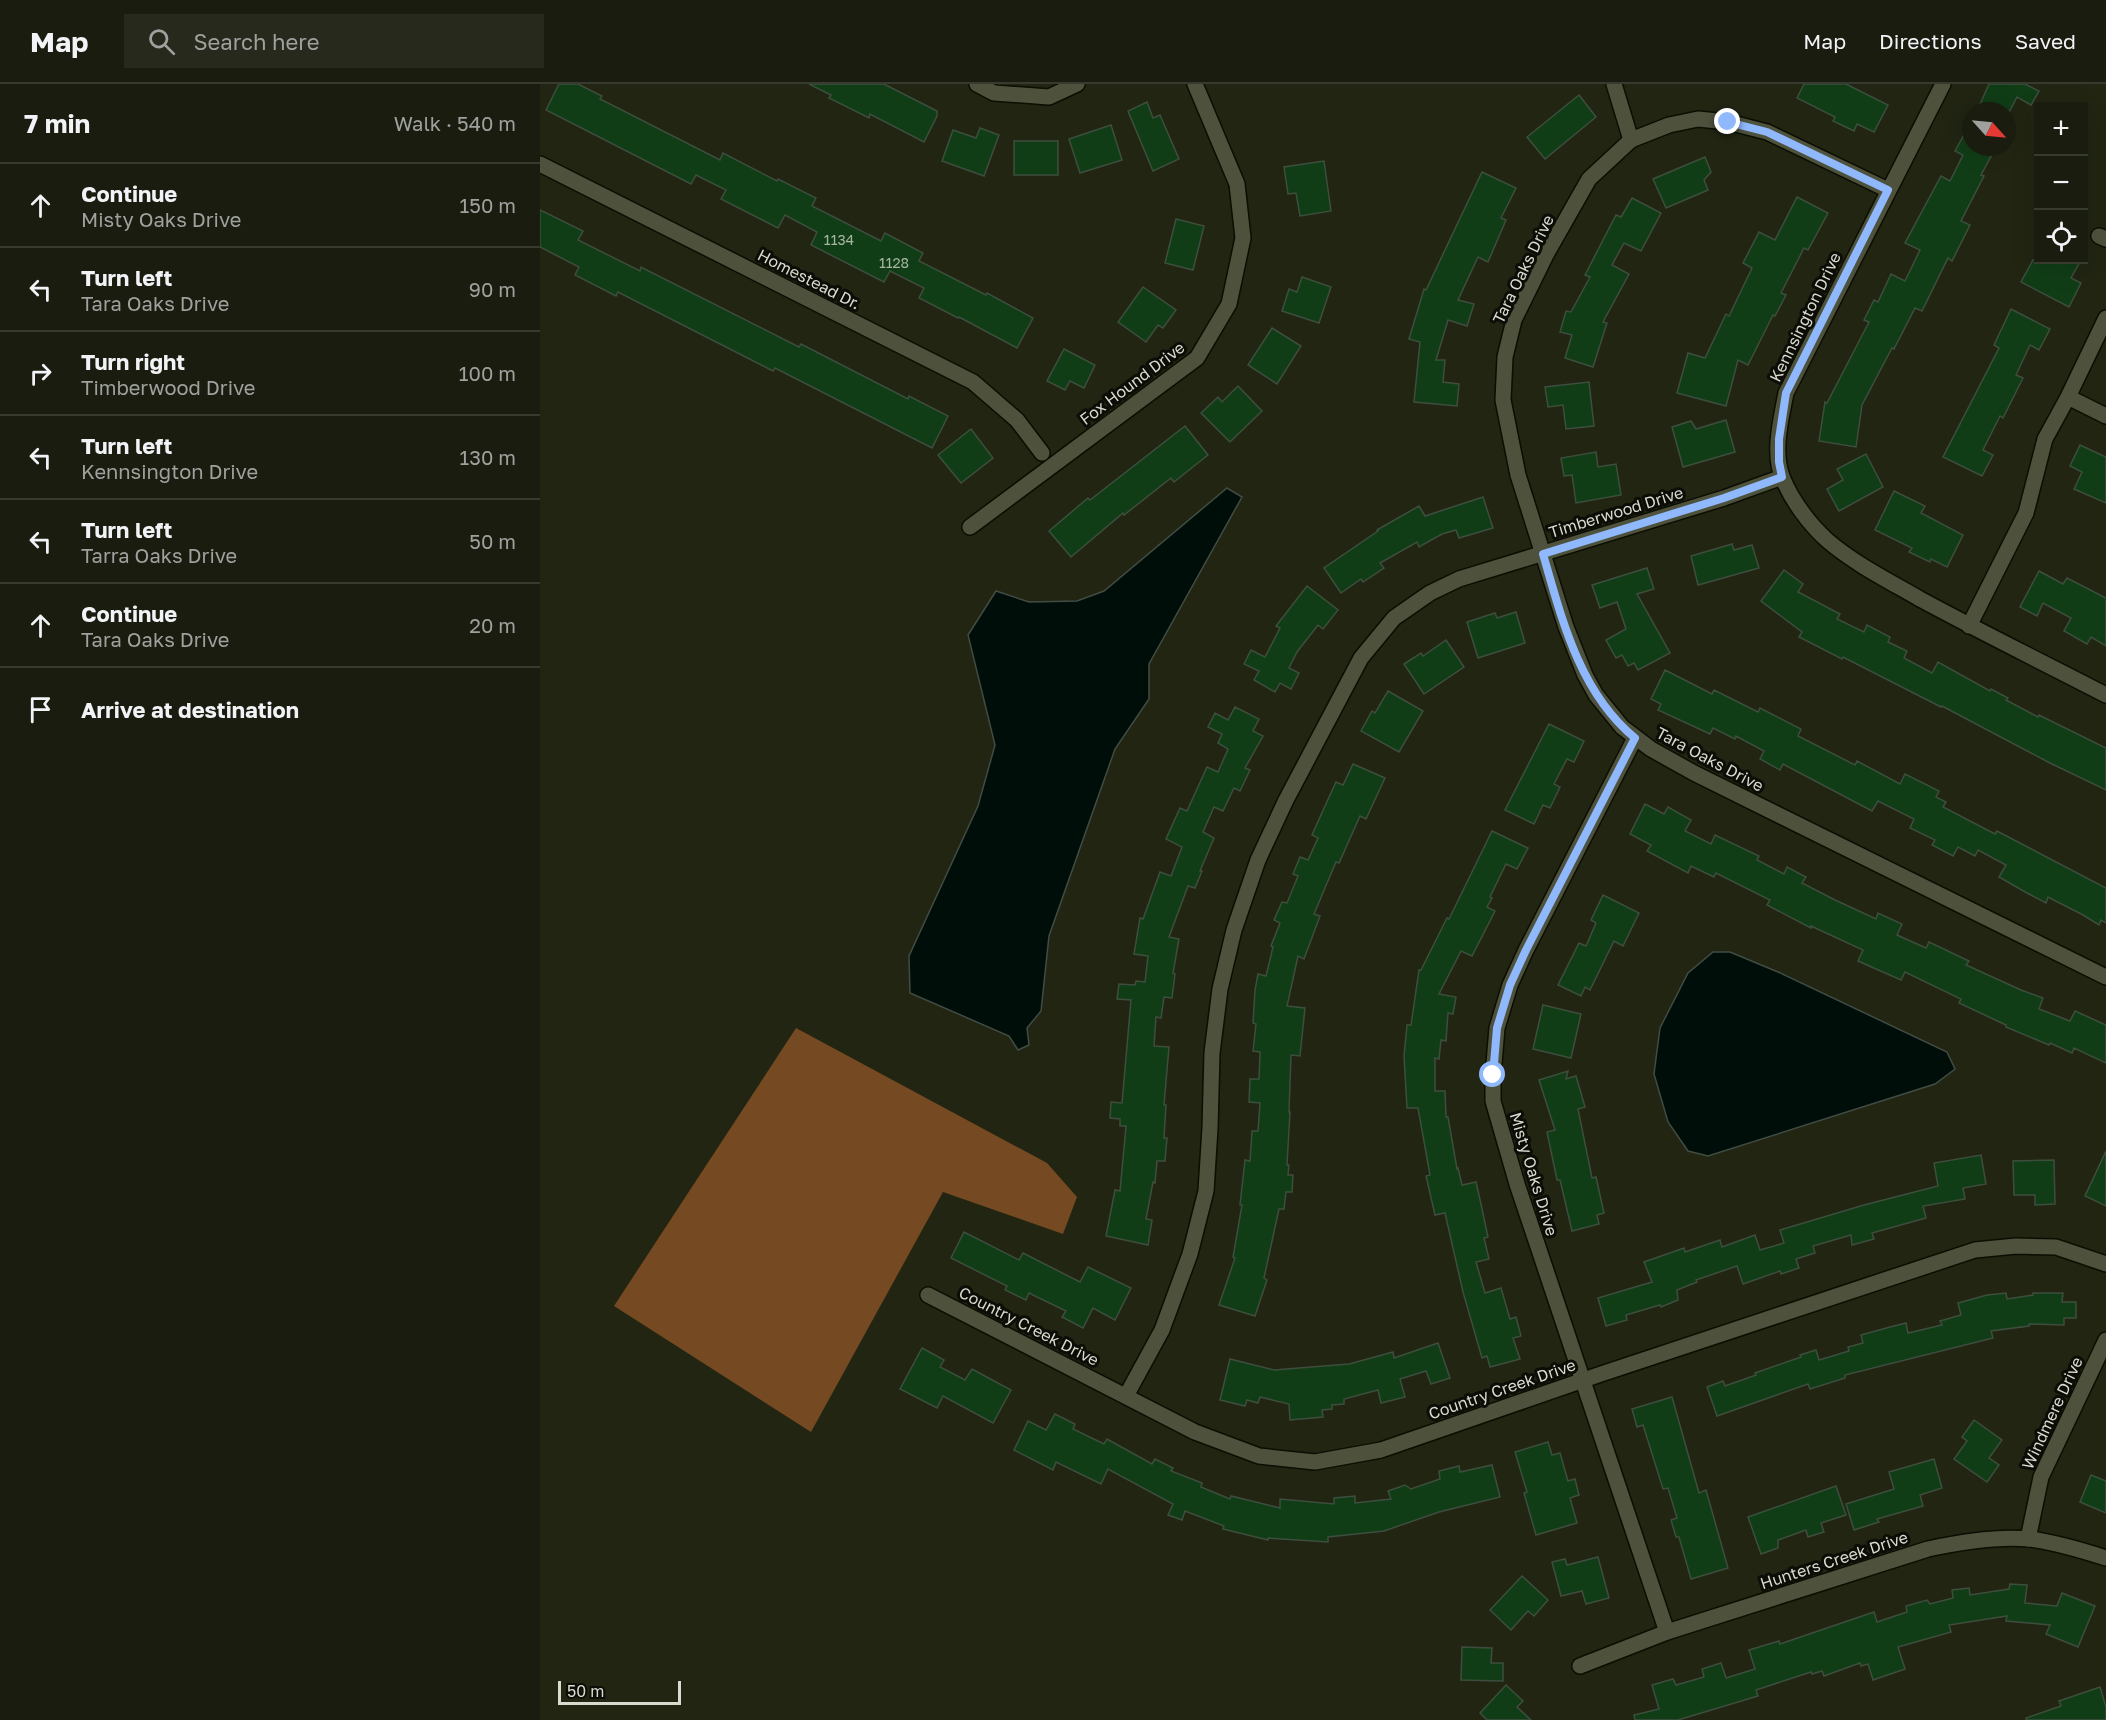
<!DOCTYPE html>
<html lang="en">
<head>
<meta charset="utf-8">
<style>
	body { margin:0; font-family:"Golos Text",sans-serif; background:#26291c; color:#f1f3f6 }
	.controls { position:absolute; right:18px; top:18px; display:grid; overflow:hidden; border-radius:0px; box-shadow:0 6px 24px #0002 }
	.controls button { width:54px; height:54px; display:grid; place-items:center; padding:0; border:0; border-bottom:2px solid #373a2e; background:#191c0e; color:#f1f3f6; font:30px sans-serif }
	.compass { position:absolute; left:1422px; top:18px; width:54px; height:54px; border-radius:50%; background:#191c0e; box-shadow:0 6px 24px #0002; rotate:117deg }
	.scale { position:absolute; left:18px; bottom:15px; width:123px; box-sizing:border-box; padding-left:6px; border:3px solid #d8dbcf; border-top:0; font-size:16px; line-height:21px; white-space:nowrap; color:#d8dbcf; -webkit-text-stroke:4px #0c0d06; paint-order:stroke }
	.stop { position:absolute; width:18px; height:18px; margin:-14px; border:4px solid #8fb8fd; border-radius:50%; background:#fff }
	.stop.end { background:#8fb8fd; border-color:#fff; box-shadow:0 2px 6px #0008 }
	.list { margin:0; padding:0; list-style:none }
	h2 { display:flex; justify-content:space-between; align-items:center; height:78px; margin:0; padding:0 24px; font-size:26px }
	h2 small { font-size:20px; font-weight:400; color:#9fa19e }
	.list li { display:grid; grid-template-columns:39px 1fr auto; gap:18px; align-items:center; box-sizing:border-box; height:84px; padding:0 24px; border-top:2px solid #373a2e }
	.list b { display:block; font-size:22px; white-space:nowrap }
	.list p { margin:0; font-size:20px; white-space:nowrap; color:#9fa19e }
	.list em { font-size:20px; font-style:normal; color:#9fa19e }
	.icon { flex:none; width:33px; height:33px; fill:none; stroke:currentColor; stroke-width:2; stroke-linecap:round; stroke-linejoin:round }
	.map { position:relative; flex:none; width:1566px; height:1636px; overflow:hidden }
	header { display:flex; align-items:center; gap:36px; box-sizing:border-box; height:84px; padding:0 30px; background:#191c0e; border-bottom:2px solid #373a2e }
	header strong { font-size:28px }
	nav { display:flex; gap:33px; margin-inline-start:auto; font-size:21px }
	.search { width:420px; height:54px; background:#26291c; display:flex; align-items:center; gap:15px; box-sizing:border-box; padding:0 21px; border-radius:0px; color:#9fa19e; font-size:22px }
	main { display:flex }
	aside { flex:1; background:#191c0e }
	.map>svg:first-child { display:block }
	.forest { fill:#754922 }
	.water { fill:#000e09; stroke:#414c44; stroke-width:1.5 }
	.building { fill:#103d16; stroke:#3e4e3e; stroke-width:1.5 }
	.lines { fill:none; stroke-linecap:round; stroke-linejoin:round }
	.minor-casing { stroke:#0b0e01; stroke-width:18 }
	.minor { stroke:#4e523d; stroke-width:15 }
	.route { stroke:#8fb8fd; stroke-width:8 }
	.labels { text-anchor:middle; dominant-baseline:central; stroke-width:6; stroke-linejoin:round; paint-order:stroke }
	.number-label { font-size:14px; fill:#a6b4a1 }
	.street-label { font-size:16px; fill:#d8dbcf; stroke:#0c0d06 }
</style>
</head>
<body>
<header>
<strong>Map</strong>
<div class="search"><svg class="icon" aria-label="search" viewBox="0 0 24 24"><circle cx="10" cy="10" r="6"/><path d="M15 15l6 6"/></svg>Search here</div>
<nav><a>Map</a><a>Directions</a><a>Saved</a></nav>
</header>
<main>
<aside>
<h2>7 min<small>Walk · 540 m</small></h2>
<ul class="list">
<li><svg class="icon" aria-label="ahead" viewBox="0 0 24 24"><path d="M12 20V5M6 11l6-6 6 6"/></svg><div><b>Continue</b><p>Misty Oaks Drive</p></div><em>150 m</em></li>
<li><svg class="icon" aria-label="left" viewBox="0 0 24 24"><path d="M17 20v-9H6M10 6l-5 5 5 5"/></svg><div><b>Turn left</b><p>Tara Oaks Drive</p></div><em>90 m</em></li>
<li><svg class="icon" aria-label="right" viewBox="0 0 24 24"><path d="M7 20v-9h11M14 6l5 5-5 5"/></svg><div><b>Turn right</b><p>Timberwood Drive</p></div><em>100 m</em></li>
<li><svg class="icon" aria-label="left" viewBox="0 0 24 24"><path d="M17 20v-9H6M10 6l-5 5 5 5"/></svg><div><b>Turn left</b><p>Kennsington Drive</p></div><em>130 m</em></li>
<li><svg class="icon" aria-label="left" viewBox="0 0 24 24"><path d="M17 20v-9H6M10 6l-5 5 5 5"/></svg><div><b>Turn left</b><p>Tarra Oaks Drive</p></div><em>50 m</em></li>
<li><svg class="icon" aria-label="ahead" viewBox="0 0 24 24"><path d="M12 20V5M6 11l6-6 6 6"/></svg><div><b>Continue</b><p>Tara Oaks Drive</p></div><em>20 m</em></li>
<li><svg class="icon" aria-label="arrive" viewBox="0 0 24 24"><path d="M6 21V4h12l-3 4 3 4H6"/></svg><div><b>Arrive at destination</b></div></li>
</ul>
</aside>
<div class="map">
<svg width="1566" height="1636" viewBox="0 0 1566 1636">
	<rect width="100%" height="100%" fill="#212512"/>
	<!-- forest -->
	<polygon class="forest" points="256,944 507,1079 537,1113 523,1150 403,1108 271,1348 74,1222"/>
	<!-- water -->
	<g class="water">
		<polygon points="687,404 702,413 609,580 609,615 575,665 509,852 501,927 487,944 489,961 478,966 469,952 370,909 369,872 438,722 455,661 428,551 456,507 489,518 537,517 564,507"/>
		<polygon points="1173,868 1190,868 1238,888 1407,968 1415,985 1395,1000 1168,1072 1148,1067 1128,1038 1114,990 1120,944 1148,889"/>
	</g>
	<!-- building -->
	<g class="building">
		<polygon points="19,0 38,0 62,12 60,15 180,76 183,69 237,97 238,95 276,114 272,122 341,157 345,149 383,169 379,177 446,211 447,209 493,234 477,264 419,233 418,234 379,214 384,204 350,187 344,198 271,161 277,148 245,131 238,144 181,115 186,106 156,91 151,100 6,26"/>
		<polygon points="269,0 344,0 397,27 397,32 384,58 330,30 329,34 289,14 291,11"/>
		<polygon points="1264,0 1306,0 1348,21 1334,48 1317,40 1314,47 1293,37 1295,33 1257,14"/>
		<polygon points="1449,0 1485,0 1499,7 1491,21 1477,13 1467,32 1467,27 1437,27"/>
		<polygon points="1039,11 1056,33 1005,75 987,53"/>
		<polygon points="607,18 613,34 620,31 639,75 613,87 588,27"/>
		<polygon points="1431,38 1431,63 1456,63 1441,91 1444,92 1421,137 1430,141 1412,177 1408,174 1382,227 1375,224 1354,265 1352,264 1322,321 1316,363 1279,357 1285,318 1287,319 1329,238 1324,236 1334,216 1338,218 1351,190 1365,197 1380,166 1365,159 1401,92 1410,97 1423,71 1415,67"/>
		<polygon points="571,41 582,76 540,89 529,55"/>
		<polygon points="440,44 459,51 444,92 402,77 413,46 436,54"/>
		<rect x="474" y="57" width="44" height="34"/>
		<polygon points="1165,73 1171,88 1164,96 1168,106 1126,124 1113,95"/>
		<polygon points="784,77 791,127 760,132 756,109 748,110 744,83"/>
		<polygon points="942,88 976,104 961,134 966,136 948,178 938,173 918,216 934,220 927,242 908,236 896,276 905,276 903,298 919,300 917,322 874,318 880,258 869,255 884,205 886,206"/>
		<polygon points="1257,113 1288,129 1268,166 1264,164 1241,209 1246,211 1235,232 1233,231 1208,281 1198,276 1186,322 1137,309 1148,269 1165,274 1186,230 1189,232 1212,184 1203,179 1219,148 1235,156"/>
		<polygon points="1092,114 1121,129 1101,167 1084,159 1072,181 1089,190 1063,238 1067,239 1053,283 1025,274 1032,251 1020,248 1026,227 1031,228 1050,193 1045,191 1063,156 1076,131 1081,133"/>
		<polygon points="0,126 43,147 38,156 100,187 101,183 259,263 261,260 368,315 369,312 408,332 392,364 235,284 233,287 78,208 76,212 35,191 39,183 0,163"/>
		<polygon points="636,135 664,142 653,186 625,179"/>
		<polygon points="1493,176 1541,176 1531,194 1541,199 1529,223 1481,198"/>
		<polygon points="762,193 791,203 779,239 742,227 749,205 757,208"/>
		<polygon points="603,203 636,226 623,244 618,241 606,258 578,238"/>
		<polygon points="1471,225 1510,245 1499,266 1490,261 1476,291 1483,294 1463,334 1460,332 1443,366 1453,371 1442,392 1403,373 1459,264 1454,261"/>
		<polygon points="732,244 761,262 737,300 708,281"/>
		<polygon points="524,265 555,281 544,304 530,297 525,306 507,297"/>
		<polygon points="1049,298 1054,342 1026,345 1023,321 1008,323 1005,303"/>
		<polygon points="698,302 722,327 690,358 661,329 678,313 682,318"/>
		<polygon points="1186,336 1195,368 1143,383 1132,343 1151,337 1156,345"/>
		<polygon points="645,342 668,371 634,398 631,394 584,431 583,429 531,473 509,447 548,414 550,416"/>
		<polygon points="431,345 453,374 421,399 398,371"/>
		<polygon points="1540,361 1566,373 1566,419 1534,405 1542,388 1530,382"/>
		<polygon points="1056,368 1058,383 1076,380 1081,411 1036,419 1032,391 1024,392 1021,374"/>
		<polygon points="1326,370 1343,403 1299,427 1287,405 1303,396 1297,385"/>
		<polygon points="1354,407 1385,422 1381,429 1423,451 1407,483 1391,475 1390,478 1369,468 1372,464 1335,446"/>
		<polygon points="943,413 953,444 919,454 916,446 902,450 879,463 877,458 840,479 844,484 823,498 821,495 801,509 784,484 838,447 837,446 879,422 885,432"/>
		<polygon points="1192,460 1194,466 1212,461 1219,484 1158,501 1151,472"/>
		<polygon points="1107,484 1114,505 1097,510 1130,569 1098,586 1094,579 1088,582 1082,571 1076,574 1066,556 1086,545 1077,518 1060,524 1052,501"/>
		<polygon points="1244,486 1263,500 1258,508 1300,530 1297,535 1324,548 1327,541 1350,553 1348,558 1367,567 1364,574 1392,589 1398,578 1450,607 1451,605 1468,614 1466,616 1498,633 1499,631 1566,664 1566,706 1510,679 1402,622 1401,623 1303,573 1302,575 1259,553 1262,548 1221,517"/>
		<polygon points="1499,487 1523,500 1527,494 1566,514 1566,562 1551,553 1547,560 1524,547 1531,534 1503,519 1497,532 1480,523"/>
		<polygon points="767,502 798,526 783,545 778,541 757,568 749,584 759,589 751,605 740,599 735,608 714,596 719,587 704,580 711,566 725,573 740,544 736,542"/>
		<polygon points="976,528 985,559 938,574 927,538 955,529 957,534"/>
		<polygon points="906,556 924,583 884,610 864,580 881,569 883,572"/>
		<polygon points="1125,586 1172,610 1174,606 1218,628 1220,624 1261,645 1258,652 1315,681 1317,677 1360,700 1365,690 1399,707 1396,713 1406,718 1403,723 1455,750 1457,747 1566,804 1566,839 1561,836 1559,841 1543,831 1508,813 1506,819 1487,809 1459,793 1466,781 1438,766 1435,772 1418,763 1413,772 1392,761 1395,756 1370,744 1374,735 1338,717 1332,727 1243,680 1240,686 1220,675 1224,667 1196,652 1195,655 1173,644 1170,650 1118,626 1121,620 1111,615"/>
		<polygon points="848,607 883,627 859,668 821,647 832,627 835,629"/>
		<polygon points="695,623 719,635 713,647 723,652 705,684 710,686 700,707 694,704 683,727 674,723 663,748 674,754 660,787 662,787 655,804 648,802 629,853 639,855 633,889 635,890 632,914 624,913 621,934 616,933 614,962 629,963 624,1021 626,1021 624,1054 627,1054 625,1077 617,1077 615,1099 613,1098 606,1135 612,1136 608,1161 566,1152 575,1106 580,1107 586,1042 580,1042 580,1035 570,1034 571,1018 582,1019 591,916 577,915 579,900 595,901 596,897 605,898 608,872 594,870 600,834 603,835 620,788 631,792 642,763 626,755 640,724 647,727 667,683 678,688 688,665 678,659 682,650 668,643 675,629 688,636"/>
		<polygon points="1009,640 1044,657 1034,678 1027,675 1014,700 1020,703 1010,724 1003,721 994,740 965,726"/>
		<polygon points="813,680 845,694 826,735 820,732 799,779 796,778 774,830 780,832 764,875 758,872 747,922 765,924 760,972 751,971 749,1028 750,1028 747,1081 749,1081 748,1091 753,1091 752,1108 746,1108 744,1125 739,1125 724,1194 727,1196 715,1232 679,1221 695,1174 693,1173 702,1121 700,1121 705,1076 710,1077 712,1047 718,1047 720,1019 709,1018 710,995 719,995 720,968 713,967 716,940 713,939 715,906 718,890 726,892 733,863 731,862 740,839 734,836 742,818 747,819 758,792 753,790 760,773 768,776 778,754 772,751 785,722 796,698 803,701"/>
		<polygon points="1105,720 1124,730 1128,723 1151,736 1145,747 1171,760 1175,751 1219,772 1217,776 1244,790 1247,783 1266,793 1262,799 1293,815 1336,835 1338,829 1362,840 1357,851 1386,864 1389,858 1429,877 1426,881 1481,906 1503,914 1499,925 1530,937 1535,927 1566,941 1566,979 1534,964 1532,969 1510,959 1509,961 1466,943 1466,941 1419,919 1421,915 1365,888 1361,896 1318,877 1323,866 1271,842 1271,844 1227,821 1230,816 1176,789 1174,793 1151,782 1148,789 1107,767 1111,761 1090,750"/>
		<polygon points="952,747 988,764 977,785 966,780 950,813 952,814 947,823 955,827 932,872 921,867 899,910 916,913 913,930 908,929 906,957 901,956 899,975 895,974 895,1007 905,1007 906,1033 908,1033 917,1085 918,1084 922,1101 936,1098 941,1120 948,1153 944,1154 949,1175 936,1178 945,1209 961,1204 970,1235 976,1233 981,1252 973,1254 980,1275 950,1283 947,1272 942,1274 923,1208 905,1129 895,1131 886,1092 890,1091 878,1024 867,1024 864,972 867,941 871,941 879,886 881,886 907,834 909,835"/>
		<polygon points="1063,811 1099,829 1083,862 1074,857 1050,906 1045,903 1041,912 1018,901 1039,859 1046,862 1056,839 1051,836"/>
		<polygon points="1003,921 1041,930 1031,974 993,965"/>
		<polygon points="1028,987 1026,995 1036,992 1045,1023 1038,1025 1052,1094 1056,1093 1064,1129 1057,1131 1059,1140 1032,1147 1020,1096 1017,1096 1007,1048 1015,1046 999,996"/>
		<polygon points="1566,1067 1566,1122 1545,1112"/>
		<polygon points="1441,1071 1446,1100 1423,1104 1425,1115 1383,1122 1386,1134 1332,1149 1334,1155 1312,1161 1311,1151 1273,1162 1275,1169 1256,1175 1259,1184 1241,1190 1240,1187 1203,1200 1197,1182 1156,1196 1157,1198 1137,1206 1138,1216 1121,1223 1120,1221 1086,1231 1087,1236 1066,1242 1058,1214 1112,1198 1104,1178 1144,1164 1145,1168 1180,1156 1182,1163 1215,1151 1220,1166 1244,1159 1240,1146 1324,1121 1398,1102 1394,1079"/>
		<polygon points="1514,1076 1515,1120 1495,1121 1495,1111 1474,1111 1473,1077"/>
		<polygon points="424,1148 479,1176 483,1169 540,1198 548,1183 591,1204 575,1236 553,1224 543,1244 522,1233 526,1227 489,1209 486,1216 465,1206 467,1202 411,1174"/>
		<polygon points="1466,1209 1467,1215 1493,1211 1493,1209 1523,1209 1522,1218 1536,1218 1536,1234 1524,1234 1524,1241 1489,1240 1489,1242 1451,1247 1453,1254 1305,1291 1305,1294 1270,1305 1268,1300 1177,1332 1167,1303 1183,1297 1185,1302 1216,1291 1215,1289 1261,1273 1260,1271 1276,1266 1279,1276 1309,1267 1308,1263 1323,1259 1321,1251 1350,1243 1366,1239 1368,1249 1402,1241 1400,1237 1421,1231 1418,1219 1447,1211"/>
		<polygon points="898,1259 910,1294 891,1300 886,1287 860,1295 865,1313 841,1319 838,1306 804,1315 804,1320 792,1321 792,1325 782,1326 783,1333 750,1336 749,1320 720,1313 718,1319 707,1316 705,1322 680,1316 690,1275 734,1286 809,1280 853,1268 854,1274"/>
		<polygon points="382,1264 404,1276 400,1283 425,1296 432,1285 471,1306 453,1339 403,1312 397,1324 360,1305"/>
		<polygon points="1132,1313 1159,1409 1166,1406 1188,1484 1151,1495 1139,1453 1136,1453 1131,1436 1137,1434 1128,1404 1123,1405 1103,1341 1097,1343 1092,1325"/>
		<polygon points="515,1330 535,1340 533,1345 564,1360 567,1355 612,1380 615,1375 633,1384 631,1387 662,1399 661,1403 690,1415 691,1412 740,1424 740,1415 794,1420 794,1414 815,1412 815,1419 851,1415 848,1407 865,1401 871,1405 900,1395 899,1387 919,1382 920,1388 952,1381 960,1413 899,1428 844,1447 788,1453 788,1458 728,1454 728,1456 683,1445 684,1442 645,1427 642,1436 628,1431 633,1420 568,1385 561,1400 516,1378 513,1386 474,1366 488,1337 506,1346"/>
		<polygon points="1434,1336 1462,1356 1449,1374 1459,1381 1447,1398 1414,1375 1427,1357 1422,1353"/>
		<polygon points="1008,1358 1012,1371 1020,1369 1028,1397 1035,1395 1039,1411 1030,1414 1037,1439 996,1451 984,1409 987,1408 975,1368"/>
		<polygon points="1394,1375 1402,1404 1380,1411 1383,1422 1337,1435 1339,1438 1314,1446 1306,1420 1354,1405 1349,1388"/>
		<polygon points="1551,1391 1566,1397 1566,1429 1540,1418"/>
		<polygon points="1296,1402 1306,1431 1281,1439 1284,1448 1268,1453 1266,1446 1238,1456 1238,1464 1221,1470 1208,1433"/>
		<polygon points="1058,1473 1069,1514 1046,1520 1042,1507 1021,1512 1012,1478 1025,1475 1027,1481"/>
		<polygon points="982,1492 1008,1516 994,1532 988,1527 971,1546 950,1526"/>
		<polygon points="1470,1500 1487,1501 1485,1519 1517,1522 1522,1509 1555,1522 1538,1563 1506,1550 1510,1541 1466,1537 1467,1532 1409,1541 1411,1548 1358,1563 1365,1585 1333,1596 1328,1580 1321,1582 1320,1579 1284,1592 1282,1587 1272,1590 1271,1588 1216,1606 1218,1612 1138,1636 1095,1636 1094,1631 1119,1625 1112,1601 1133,1595 1136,1601 1164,1593 1162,1585 1181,1579 1186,1594 1215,1585 1209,1566 1239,1557 1240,1560 1334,1528 1337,1538 1367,1528 1366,1522 1387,1516 1390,1520 1413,1514 1412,1506 1429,1504 1430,1511 1469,1505"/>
		<polygon points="922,1563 952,1564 951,1579 963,1579 963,1597 921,1596"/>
		<polygon points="966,1601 983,1617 977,1623 991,1636 947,1636 940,1629"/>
		<polygon points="1560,1603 1566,1623 1566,1636 1486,1636 1486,1634 1521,1622 1519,1617"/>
	</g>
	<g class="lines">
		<!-- minor casing -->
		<g class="minor-casing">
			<g id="minor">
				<polyline points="437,0 454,9 509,13 537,0"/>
				<polyline points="1074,0 1091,56"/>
				<path d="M1403,0L1246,309C1241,335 1232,369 1243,395C1252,417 1270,441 1288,457C1315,480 1349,497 1380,515C1441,548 1504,579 1566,611"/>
				<polyline points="0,80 433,298 477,336 502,369"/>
				<polyline points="1348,106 1227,48 1188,38 1158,35 1129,41 1091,56 1049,95 1007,169 974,236 965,273 963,316 978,391 1026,543 1045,591 1056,611 1082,643 1111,665 1154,689 1566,893"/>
				<polyline points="1559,152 1566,155"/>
				<polyline points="1528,313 1566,332"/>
				<polyline points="430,443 657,274 689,220 703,154 697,100 655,0"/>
				<polyline points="1429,542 1486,429 1505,355 1528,313 1566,234"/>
				<polyline points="1095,654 986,866 970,901 957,944 953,991 953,1017 977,1100 1127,1548"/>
				<polyline points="388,1211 655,1348 719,1372 775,1378 841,1366 1061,1290 1435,1166 1476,1162 1516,1163 1566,1180"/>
				<polyline points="586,1312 622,1246 650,1170 666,1107 670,1044 672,969 680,905 694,846 718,776 746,716 821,574 854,534 890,509 919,495 1184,414 1242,393"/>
				<polyline points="1488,1455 1501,1393 1566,1256"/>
				<path d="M1040,1582L1127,1548L1388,1465C1420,1458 1456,1452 1489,1455C1515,1458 1541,1466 1566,1474"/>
			</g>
		</g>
		<!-- minor -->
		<use href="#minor" class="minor"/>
	</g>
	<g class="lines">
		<!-- route -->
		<path class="route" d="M953,991L957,944L970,901L986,866L1095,654C1040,609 1022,536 1003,470L1184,414L1242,393L1239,378V355L1246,309L1348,106L1227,48L1188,38"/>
	</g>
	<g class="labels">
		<!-- number labels -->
		<g class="number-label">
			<text x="299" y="155">1134</text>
			<text x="354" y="178">1128</text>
		</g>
		<!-- street labels -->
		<g class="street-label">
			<text transform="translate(983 185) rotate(-64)">Tara Oaks Drive</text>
			<text transform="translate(269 195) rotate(27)">Homestead Dr.</text>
			<text transform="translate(1265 233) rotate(-64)">Kennsington Drive</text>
			<text transform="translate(592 299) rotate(-37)">Fox Hound Drive</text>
			<text transform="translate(1076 428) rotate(-17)">Timberwood Drive</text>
			<text transform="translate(1170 675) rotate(28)">Tara Oaks Drive</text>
			<text transform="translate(994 1090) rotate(73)">Misty Oaks Drive</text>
			<text transform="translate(489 1242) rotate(27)">Country Creek Drive</text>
			<text transform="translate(962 1305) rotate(-19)">Country Creek Drive</text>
			<text transform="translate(1512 1329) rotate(-65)">Windmere Drive</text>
			<text transform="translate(1294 1476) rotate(-18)">Hunters Creek Drive</text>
		</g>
	</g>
</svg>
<div class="controls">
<button>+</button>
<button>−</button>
<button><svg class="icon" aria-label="locate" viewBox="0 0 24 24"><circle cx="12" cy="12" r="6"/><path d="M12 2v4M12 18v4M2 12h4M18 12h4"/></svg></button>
</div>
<svg class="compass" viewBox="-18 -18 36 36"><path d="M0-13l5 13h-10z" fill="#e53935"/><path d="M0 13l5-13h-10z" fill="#9fa19e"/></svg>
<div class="scale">50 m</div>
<div class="stop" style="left:953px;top:991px"></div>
<div class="stop end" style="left:1188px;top:38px"></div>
</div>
</main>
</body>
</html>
